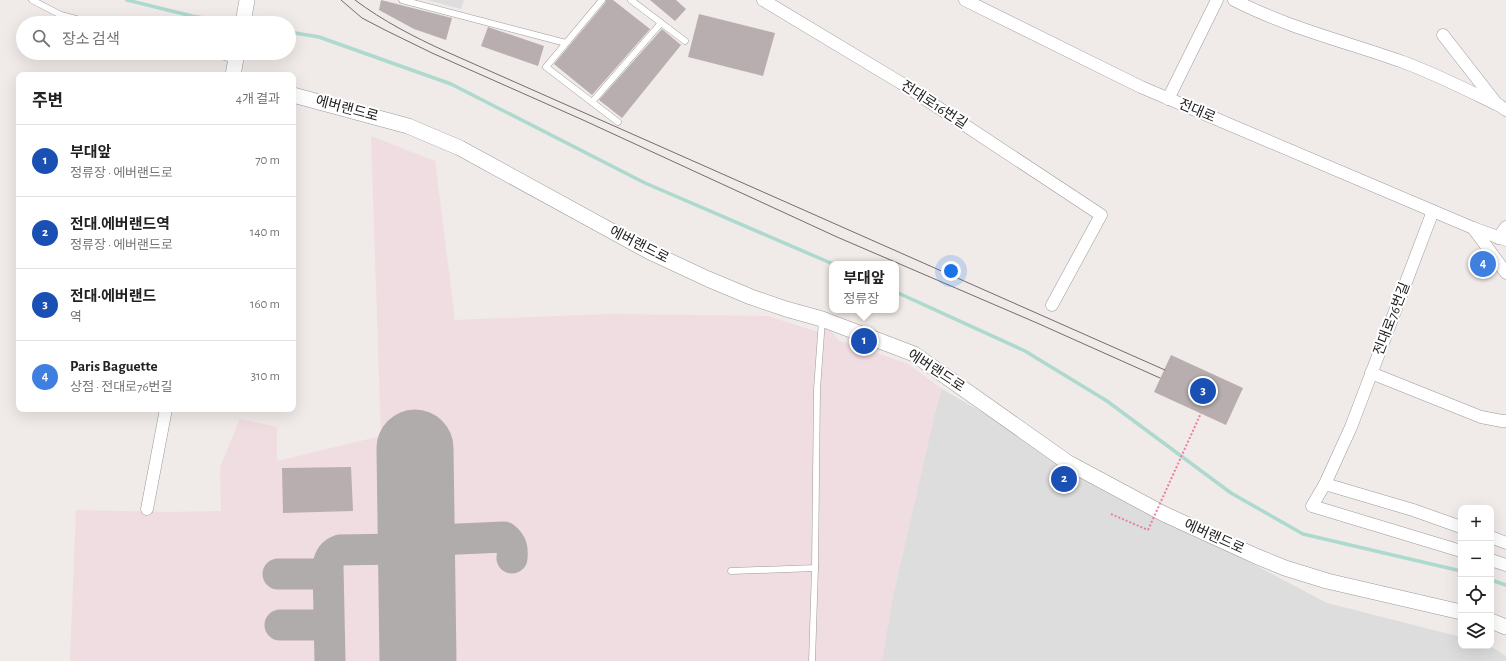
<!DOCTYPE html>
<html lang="ko">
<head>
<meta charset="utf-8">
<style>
	body { margin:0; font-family:"Alegreya Sans","Noto Sans KR",sans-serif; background:#f6f6f6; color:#222 }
	.controls { position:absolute; right:12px; bottom:12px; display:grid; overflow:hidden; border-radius:8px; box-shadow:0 4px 16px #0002 }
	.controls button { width:36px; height:36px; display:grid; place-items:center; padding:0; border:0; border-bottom:1px solid #e0e0e0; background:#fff; color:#222; font:20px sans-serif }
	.you { position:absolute; left:951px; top:271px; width:14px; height:14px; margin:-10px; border:3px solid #fff; border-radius:50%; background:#1a73e8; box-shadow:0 0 0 6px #1a73e833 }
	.badge { display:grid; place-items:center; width:26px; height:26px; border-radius:50%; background:#111827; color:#fff; font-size:13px; font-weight:700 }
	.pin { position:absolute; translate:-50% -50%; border:2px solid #fff; box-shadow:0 1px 4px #0006 }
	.popup { position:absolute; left:829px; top:261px; width:70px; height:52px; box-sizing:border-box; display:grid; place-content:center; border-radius:8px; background:#fff; filter:drop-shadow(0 1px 3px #0005); font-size:13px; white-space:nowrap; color:#767676 }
	.popup b { font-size:15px; color:#222 }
	.popup::after { content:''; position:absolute; left:50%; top:100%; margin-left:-8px; border:8px solid transparent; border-top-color:#fff }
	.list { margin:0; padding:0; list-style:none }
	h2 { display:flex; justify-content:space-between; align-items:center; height:52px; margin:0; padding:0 16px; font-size:17px }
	h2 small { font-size:13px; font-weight:400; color:#767676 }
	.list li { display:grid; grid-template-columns:26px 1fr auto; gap:12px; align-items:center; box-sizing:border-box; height:72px; padding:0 16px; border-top:1px solid #e0e0e0 }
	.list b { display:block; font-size:15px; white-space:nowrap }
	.list p { margin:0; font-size:13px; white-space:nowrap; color:#767676 }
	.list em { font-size:13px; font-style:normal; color:#767676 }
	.icon { flex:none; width:22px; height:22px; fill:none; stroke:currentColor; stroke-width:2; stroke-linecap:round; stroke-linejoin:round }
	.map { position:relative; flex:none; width:1506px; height:661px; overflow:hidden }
	.search { position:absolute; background:#fff; box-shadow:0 4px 16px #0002; left:16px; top:16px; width:280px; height:44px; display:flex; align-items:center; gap:10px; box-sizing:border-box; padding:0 14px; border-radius:22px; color:#767676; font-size:15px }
	.panel { position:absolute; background:#fff; box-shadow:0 4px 16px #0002; left:16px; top:72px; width:280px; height:340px; border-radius:8px }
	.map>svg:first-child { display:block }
	.military { fill:#f0dde1 }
	.parking { fill:#ddd }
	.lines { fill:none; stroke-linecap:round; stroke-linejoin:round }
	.stream { stroke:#add9ce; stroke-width:3.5 }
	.taxiway { stroke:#b0acac; stroke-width:31 }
	.runway { stroke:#b0acac; stroke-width:77 }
	.building { fill:#b9aeaf }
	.service-casing { stroke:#9b9b9b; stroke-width:7 }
	.minor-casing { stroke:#9b9b9b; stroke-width:13 }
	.tertiary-casing { stroke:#9b9b9b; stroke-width:16 }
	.path { stroke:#ed7da8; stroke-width:2; stroke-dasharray:2 2; stroke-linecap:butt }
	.service { stroke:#fff; stroke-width:6 }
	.minor { stroke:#fff; stroke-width:12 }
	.tertiary { stroke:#fff; stroke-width:15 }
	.tram { stroke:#6f6f6f; stroke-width:1 }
	.path-bridge { stroke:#ed7da8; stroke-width:2; stroke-dasharray:2 2; stroke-linecap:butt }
	.labels { text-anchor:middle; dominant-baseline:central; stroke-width:4; stroke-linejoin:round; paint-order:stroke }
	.street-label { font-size:14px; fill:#212121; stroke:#fff }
</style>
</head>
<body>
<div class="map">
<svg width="1506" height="661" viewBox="0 0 1506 661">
	<rect width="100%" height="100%" fill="#f0eae8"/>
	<!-- military -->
	<polygon class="military" points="371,136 435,161 455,320 610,314 768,316 818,332 822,319 838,340 908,364 942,389 935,413 892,601 882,661 70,661 76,510 169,512 221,511 220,467 240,419 277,427 277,461 381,436"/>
	<!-- parking -->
	<g class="parking">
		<polygon points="427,0 464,0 461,9"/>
		<polygon points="942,389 1175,523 1327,603 1461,637 1461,646 1490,646 1506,656 1506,661 882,661 892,601 935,413"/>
	</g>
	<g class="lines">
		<!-- stream -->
		<g class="stream">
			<polyline points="127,0 192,16 233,23"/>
			<polyline points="289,32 319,37 451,84 645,183 833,264"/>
			<polyline points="896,292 1025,351 1107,401 1231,493 1303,534 1461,571"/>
			<polyline points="1491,580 1506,585"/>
		</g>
		<!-- taxiway -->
		<g class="taxiway">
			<path d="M436,540L504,537C512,543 513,549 512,558"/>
			<polyline points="278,574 326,574"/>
			<polyline points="280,625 328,625"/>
			<path d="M330,661L328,566C329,558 332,553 340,550L397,549"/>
		</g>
		<!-- runway -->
		<polyline class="runway" points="415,448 418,661"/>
	</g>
	<!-- building -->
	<g class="building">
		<polygon points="381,0 452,18 446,40 414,29 379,10"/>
		<polygon points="606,0 613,0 650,29 592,95 554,64 605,3"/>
		<polygon points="650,0 676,0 686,9 675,21"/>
		<polygon points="699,14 775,33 763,76 688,57"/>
		<polygon points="488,27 544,46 538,66 481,46"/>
		<polygon points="662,29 681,45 622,118 599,100"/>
		<polygon points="1171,355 1243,388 1226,425 1154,392"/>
		<polygon points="351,467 353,511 283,513 282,468"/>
	</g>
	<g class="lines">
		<!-- service casing -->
		<g class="service-casing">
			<g id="service">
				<polyline points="32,0 61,15 91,23"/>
				<polyline points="402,0 566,43"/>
				<polyline points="602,0 546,67 618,122"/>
				<polyline points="631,0 685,41"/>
				<polyline points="210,53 236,60"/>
				<polyline points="592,102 661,23"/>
				<polyline points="731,571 815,568"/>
				<polyline points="812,661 815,568 817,389 822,320"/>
			</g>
		</g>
		<!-- minor casing -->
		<g class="minor-casing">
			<g id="minor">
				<polyline points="763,0 901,83 1101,215 1052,305"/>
				<polyline points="965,0 1141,87 1473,228 1506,240"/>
				<path d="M1234,0C1288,28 1347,42 1403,62C1436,74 1467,90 1498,105"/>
				<polyline points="1443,35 1496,103 1506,110"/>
				<polyline points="1168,99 1217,0"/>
				<polyline points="1473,228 1506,273"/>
				<polyline points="1498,238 1506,227"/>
				<polyline points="1371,373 1481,417 1502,421 1506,421"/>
				<polyline points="1325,484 1351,427 1433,211"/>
				<polyline points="147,509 166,409"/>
				<polyline points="1461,527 1413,510 1325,484 1312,506 1461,551"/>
				<polyline points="1491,537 1506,543"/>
				<polyline points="1491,560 1506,565"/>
			</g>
		</g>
		<!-- tertiary casing -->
		<g class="tertiary-casing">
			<g id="tertiary">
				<polyline points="243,23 247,0"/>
				<polyline points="233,75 237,53"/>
				<polyline points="293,95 408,126 460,148 650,252 708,279 751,297 786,309 822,319 914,354 1067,462 1164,514 1258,557 1285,568 1327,581 1461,612"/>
				<polyline points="1491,621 1506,627"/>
			</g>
		</g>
		<!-- path -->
		<polyline class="path" points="1111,514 1148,530"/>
		<!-- service -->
		<use href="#service" class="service"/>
		<!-- minor -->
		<use href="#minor" class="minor"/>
		<!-- tertiary -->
		<use href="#tertiary" class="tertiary"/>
		<!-- tram -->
		<g class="tram">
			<polyline points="341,0 362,18 385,30 432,53 583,120 837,237 1037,323 1160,378"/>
			<path d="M355,0C383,21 414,37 447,52L1165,370"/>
		</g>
		<!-- path-bridge -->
		<polyline class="path-bridge" points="1148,530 1201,413"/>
	</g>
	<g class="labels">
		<!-- street labels -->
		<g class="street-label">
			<text transform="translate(934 105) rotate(33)">전대로16번길</text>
			<text transform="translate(347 109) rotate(15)">에버랜드로</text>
			<text transform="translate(1197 111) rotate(23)">전대로</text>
			<text transform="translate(639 245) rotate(27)">에버랜드로</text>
			<text transform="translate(1392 319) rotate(-69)">전대로76번길</text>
			<text transform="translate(936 371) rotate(33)">에버랜드로</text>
			<text transform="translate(1214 537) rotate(24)">에버랜드로</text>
		</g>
	</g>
</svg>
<div class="controls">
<button>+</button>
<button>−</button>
<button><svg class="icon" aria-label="locate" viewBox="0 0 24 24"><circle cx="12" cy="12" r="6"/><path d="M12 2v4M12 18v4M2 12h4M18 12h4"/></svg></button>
<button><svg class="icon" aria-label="layers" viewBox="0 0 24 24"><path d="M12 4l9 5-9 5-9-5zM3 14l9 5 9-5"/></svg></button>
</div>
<div class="you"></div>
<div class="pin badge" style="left:864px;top:341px;background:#1a4fb4">1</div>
<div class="popup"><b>부대앞</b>정류장</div>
<div class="pin badge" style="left:1064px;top:479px;background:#1a4fb4">2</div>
<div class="pin badge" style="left:1203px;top:391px;background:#1a4fb4">3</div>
<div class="pin badge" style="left:1483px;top:264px;background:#3f7fe0">4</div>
<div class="search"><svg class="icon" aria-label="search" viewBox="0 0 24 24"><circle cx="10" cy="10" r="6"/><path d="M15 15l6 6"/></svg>장소 검색</div>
<section class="panel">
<h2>주변<small>4개 결과</small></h2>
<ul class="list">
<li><span class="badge" style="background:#1a4fb4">1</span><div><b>부대앞</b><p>정류장 · 에버랜드로</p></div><em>70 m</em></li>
<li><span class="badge" style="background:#1a4fb4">2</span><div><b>전대.에버랜드역</b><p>정류장 · 에버랜드로</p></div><em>140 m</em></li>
<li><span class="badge" style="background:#1a4fb4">3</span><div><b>전대·에버랜드</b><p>역</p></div><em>160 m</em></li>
<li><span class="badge" style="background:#3f7fe0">4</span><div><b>Paris Baguette</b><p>상점 · 전대로76번길</p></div><em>310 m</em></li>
</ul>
</section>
</div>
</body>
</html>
